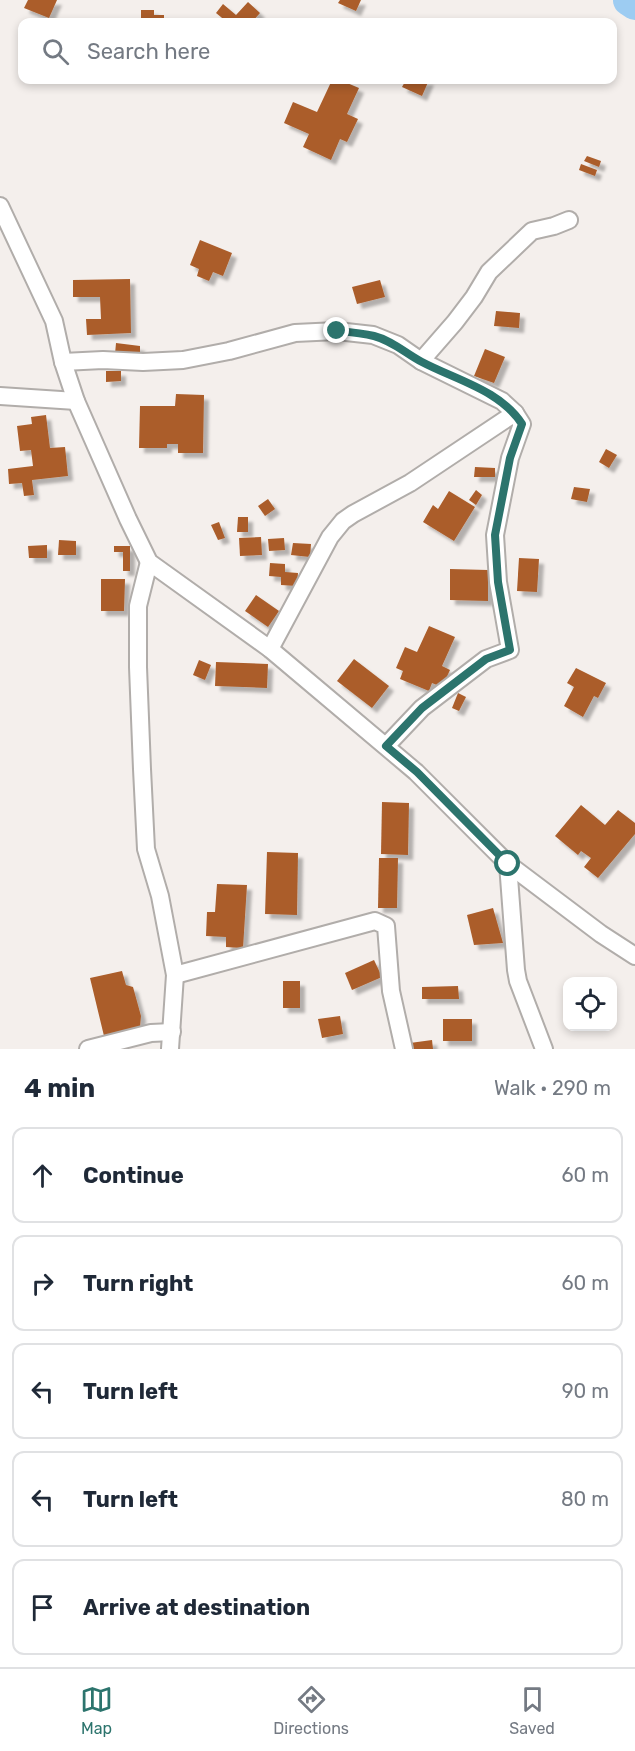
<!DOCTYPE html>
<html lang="en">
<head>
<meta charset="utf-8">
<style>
	body { margin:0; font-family:Rubik,sans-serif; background:#f2f2f3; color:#1f2937 }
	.controls { position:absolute; right:18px; bottom:18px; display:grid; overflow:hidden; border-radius:12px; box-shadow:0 3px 9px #0003 }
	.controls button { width:54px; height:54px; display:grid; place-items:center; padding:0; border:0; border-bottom:2px solid #e0e1e3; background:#fff; color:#1f2937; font:30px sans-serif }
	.stop { position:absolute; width:18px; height:18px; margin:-14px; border:4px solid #2c746d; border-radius:50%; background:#fff }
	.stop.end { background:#2c746d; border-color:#fff; box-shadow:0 2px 6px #0008 }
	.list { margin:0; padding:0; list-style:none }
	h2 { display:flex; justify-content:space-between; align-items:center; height:78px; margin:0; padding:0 24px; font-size:26px }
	h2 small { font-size:20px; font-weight:400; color:#747a83 }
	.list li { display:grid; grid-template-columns:39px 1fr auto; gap:18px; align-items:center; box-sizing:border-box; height:96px; margin:0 12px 12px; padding:0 12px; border:2px solid #e0e1e3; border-radius:12px }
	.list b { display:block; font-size:22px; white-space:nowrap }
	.list em { font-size:20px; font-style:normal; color:#747a83 }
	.icon { flex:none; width:33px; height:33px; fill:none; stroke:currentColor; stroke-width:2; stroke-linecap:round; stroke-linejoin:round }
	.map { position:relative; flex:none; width:635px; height:1049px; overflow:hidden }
	.search { position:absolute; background:#fff; box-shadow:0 3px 9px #0003; left:18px; right:18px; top:18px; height:66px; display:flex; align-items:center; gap:15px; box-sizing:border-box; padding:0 21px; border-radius:12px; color:#747a83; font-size:22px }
	.sheet { height:618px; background:#fff }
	nav { display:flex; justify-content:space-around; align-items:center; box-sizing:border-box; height:84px; border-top:2px solid #e0e1e3; background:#fff; font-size:16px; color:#747a83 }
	nav a { display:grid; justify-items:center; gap:3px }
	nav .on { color:#2c746d }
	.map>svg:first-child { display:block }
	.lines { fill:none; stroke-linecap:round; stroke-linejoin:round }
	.river { stroke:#9dccf2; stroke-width:32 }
	.building { fill:#ab5d2a; filter:url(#shadow) }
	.street-casing { stroke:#b1adaa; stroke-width:20 }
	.street { stroke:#fff; stroke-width:16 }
	.route { stroke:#2c746d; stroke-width:8 }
</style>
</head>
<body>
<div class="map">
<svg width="635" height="1049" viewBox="0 0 635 1049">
	<defs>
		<filter id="shadow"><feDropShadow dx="5" dy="5" stdDeviation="1.5" flood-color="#0004"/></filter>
	</defs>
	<rect width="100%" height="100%" fill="#f4efec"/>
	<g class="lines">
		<!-- river -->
		<polyline class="river" points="629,0 635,4"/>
	</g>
	<!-- building -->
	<g class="building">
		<polygon points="28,0 57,0 49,18 24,8"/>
		<polygon points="340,0 361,0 356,11 338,3"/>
		<polygon points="248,2 260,13 252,22 227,22 216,13 223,4 236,15"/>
		<polygon points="141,10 154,10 154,15 164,15 164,22 141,22"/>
		<polygon points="332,80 340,80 359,88 347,114 358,119 347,142 340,139 331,160 303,147 309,134 284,123 293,102 317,112"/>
		<polygon points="406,80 429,80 422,96 402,87"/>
		<polygon points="587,156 601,161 599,167 584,161"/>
		<polygon points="581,164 597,170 595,176 579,170"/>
		<polygon points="200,240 232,253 223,276 213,272 209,281 197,276 199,269 190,265"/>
		<polygon points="130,279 131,333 87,335 86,319 101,319 100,297 73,297 73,280"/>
		<polygon points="380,280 385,297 357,304 352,287"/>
		<polygon points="496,311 520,313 519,328 494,326"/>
		<polygon points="116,343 140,346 140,356 115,354"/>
		<polygon points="485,349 505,357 494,383 474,376"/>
		<polygon points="106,371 121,371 121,381 106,382"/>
		<polygon points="176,394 204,395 203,453 178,453 178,444 167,444 167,448 139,448 140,406 175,406"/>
		<polygon points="46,415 50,448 65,447 68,476 32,480 34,495 24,496 22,483 9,484 8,469 33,466 31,450 20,451 17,426 32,424 31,417"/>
		<polygon points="606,449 617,455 609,468 599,462"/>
		<polygon points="475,467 495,468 495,477 474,477"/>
		<polygon points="574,487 590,489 587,502 571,499"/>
		<polygon points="476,490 482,495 476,505 469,500"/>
		<polygon points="449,491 475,507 454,541 423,522 433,505 438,509"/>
		<polygon points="268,499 275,509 265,516 258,506"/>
		<polygon points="238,517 248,517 248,532 237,532"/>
		<polygon points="219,522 225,538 218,540 211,525"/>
		<polygon points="261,537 262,555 240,556 239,538"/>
		<polygon points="284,538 285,550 269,551 268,539"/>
		<polygon points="59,540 76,541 76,555 58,555"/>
		<polygon points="293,543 311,544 310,557 291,555"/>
		<polygon points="47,545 47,558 29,558 28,546"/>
		<polygon points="114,546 130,546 130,571 123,571 123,552 114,552"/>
		<polygon points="519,558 539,559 537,592 517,591"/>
		<polygon points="270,563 285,564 285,572 298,573 297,586 281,585 281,577 269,576"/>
		<polygon points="450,569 488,570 488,601 450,600"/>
		<polygon points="101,579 125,579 124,611 101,611"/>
		<polygon points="256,595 279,611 268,627 245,611"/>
		<polygon points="429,626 455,637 442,666 450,670 442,687 432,683 429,691 400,679 403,671 396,668 405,647 417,652"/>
		<polygon points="354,659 389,686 372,708 337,681"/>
		<polygon points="199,660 211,665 205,680 193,675"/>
		<polygon points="216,662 268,664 267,688 215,686"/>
		<polygon points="576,668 606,683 598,698 594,696 583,717 564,706 574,687 567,683"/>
		<polygon points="458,693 466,697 459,711 452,708"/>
		<polygon points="382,802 409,803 408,855 381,854"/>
		<polygon points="581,805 605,825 618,810 635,823 635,834 598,878 584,867 591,858 581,851 578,855 555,836"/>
		<polygon points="267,852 298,853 297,915 265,914"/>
		<polygon points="379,858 398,858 397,908 378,908"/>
		<polygon points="217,884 247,885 243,948 226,947 226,937 206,936 207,912 215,912"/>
		<polygon points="493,908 503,943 474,945 467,915"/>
		<polygon points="374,960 382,977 352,990 345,973"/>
		<polygon points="122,971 126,985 133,987 141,1016 140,1027 104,1036 90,978"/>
		<rect x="283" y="981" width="17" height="27"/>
		<polygon points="458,986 459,999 422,999 422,987"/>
		<polygon points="340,1016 343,1034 322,1038 318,1019"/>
		<rect x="443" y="1019" width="29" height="22"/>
		<polygon points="432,1040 433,1049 411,1049 410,1043"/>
	</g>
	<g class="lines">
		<!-- street casing -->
		<g class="street-casing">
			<g id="street">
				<polyline points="0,206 54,321 63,362 76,401 128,519 149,562 270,649 416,772 508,864 601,934 635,956"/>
				<polyline points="421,361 455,322 474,297 489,272 532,231 554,226 569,220"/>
				<polyline points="63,362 103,360 143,362 183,360 229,351 295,333 337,331 373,335 398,345 421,361 502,401 515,413 522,424 510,458 495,535 498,582 510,650 486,659 422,708 386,746"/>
				<polyline points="0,396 76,401"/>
				<polyline points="149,562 138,606 138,667 142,769 146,849 160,896 175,975 170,1049"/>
				<polyline points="270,649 330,537 343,521 353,514 410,483 515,413"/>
				<polyline points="508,864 516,970 518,981 544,1049"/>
				<polyline points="175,975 375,921 386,926 391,991 404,1049"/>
				<polyline points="88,1049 151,1033 172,1032"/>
			</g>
		</g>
		<!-- street -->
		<use href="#street" class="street"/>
	</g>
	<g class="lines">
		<!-- route -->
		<path class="route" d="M337,331C349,332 362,333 374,336C393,341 405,353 422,362C456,380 500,390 522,424L510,458L495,535L498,582L510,650L486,659L422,708L386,746L417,772L508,864"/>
	</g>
</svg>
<div class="controls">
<button><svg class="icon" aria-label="locate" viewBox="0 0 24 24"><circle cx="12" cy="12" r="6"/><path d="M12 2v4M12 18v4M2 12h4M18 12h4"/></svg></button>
</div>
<div class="stop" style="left:508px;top:864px"></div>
<div class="stop end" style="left:337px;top:331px"></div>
<div class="search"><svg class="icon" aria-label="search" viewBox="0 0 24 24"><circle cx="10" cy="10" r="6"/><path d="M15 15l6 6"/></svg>Search here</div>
</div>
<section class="sheet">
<h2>4 min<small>Walk · 290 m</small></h2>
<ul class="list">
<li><svg class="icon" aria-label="ahead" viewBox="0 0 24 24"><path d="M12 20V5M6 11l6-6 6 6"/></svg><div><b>Continue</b></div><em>60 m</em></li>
<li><svg class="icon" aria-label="right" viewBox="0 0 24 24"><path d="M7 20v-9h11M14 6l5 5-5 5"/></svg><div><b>Turn right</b></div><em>60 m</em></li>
<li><svg class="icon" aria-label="left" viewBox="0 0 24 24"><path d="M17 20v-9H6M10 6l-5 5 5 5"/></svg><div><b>Turn left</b></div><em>90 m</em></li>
<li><svg class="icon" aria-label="left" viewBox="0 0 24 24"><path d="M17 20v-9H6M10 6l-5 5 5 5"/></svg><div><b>Turn left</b></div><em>80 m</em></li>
<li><svg class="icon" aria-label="arrive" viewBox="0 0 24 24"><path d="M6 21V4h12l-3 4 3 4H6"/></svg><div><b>Arrive at destination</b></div></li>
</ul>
</section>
<nav>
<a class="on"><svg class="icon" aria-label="map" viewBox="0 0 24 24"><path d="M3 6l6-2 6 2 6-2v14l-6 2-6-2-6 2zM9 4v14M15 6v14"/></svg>Map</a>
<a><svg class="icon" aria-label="directions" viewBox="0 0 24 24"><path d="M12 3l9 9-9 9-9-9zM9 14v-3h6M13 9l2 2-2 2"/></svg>Directions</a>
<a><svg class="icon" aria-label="saved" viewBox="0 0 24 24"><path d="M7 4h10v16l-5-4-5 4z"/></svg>Saved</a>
</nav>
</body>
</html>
